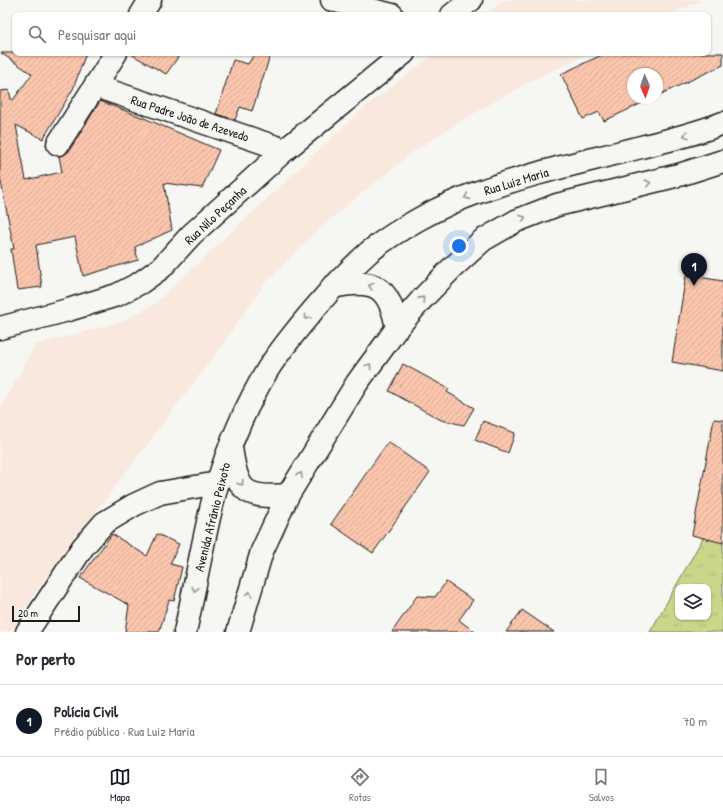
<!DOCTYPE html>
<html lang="pt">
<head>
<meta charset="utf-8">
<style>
	body { margin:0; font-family:"Patrick Hand",sans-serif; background:#f2f2f3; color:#2b2b33 }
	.controls { position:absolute; right:12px; bottom:12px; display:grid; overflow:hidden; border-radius:8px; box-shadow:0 1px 3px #0004 }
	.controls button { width:36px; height:36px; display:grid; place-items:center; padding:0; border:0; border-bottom:1px solid #e1e1e2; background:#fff; color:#2b2b33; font:20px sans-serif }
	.compass { position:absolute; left:627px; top:68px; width:36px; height:36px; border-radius:50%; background:#fff; box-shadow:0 1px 3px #0004; rotate:178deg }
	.scale { position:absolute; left:12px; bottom:10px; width:68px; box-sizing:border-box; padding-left:4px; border:2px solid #1c1c1c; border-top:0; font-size:11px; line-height:14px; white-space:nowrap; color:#1c1c1c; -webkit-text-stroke:3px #f6f6f2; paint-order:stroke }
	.you { position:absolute; left:459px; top:246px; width:14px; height:14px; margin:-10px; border:3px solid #fff; border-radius:50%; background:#1a73e8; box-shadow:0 0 0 6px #1a73e833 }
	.badge { display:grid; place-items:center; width:26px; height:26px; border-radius:50%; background:#111827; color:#fff; font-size:13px; font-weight:700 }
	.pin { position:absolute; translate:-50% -33px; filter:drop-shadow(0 1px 2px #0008) }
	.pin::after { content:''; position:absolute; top:21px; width:14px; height:12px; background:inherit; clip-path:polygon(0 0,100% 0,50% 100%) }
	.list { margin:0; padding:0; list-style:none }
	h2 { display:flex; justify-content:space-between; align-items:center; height:52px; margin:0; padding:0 16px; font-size:17px }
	h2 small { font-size:13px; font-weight:400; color:#7c7c81 }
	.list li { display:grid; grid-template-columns:26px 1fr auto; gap:12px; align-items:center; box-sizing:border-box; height:72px; padding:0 16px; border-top:1px solid #e1e1e2 }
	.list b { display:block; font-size:15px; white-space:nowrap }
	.list p { margin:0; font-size:13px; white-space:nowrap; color:#7c7c81 }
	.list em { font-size:13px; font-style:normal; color:#7c7c81 }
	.icon { flex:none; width:22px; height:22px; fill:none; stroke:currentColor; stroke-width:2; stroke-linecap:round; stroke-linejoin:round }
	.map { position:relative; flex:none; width:723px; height:632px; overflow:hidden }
	.search { position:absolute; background:#fff; box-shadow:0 1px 3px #0004; left:12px; right:12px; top:12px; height:44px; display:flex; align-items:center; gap:10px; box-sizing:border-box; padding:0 14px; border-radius:8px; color:#7c7c81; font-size:15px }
	.sheet { height:124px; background:#fff }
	nav { display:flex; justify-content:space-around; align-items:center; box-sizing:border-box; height:56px; border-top:1px solid #e1e1e2; background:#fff; font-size:11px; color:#7c7c81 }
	nav a { display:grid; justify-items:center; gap:2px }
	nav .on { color:#111827 }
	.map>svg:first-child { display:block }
	.built { fill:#f8e8dd }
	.park { fill:url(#park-tufts); stroke:#737a54; fill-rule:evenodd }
	.building { fill:url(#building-hatch); stroke:#1c1c1c }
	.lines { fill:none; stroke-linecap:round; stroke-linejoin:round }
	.minor-casing { stroke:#1c1c1c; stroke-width:25 }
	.secondary-casing { stroke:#1c1c1c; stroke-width:25 }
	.primary-casing { stroke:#1c1c1c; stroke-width:25 }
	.minor { stroke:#f6f6f2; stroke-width:22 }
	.secondary { stroke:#f6f6f2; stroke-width:22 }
	.primary { stroke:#f6f6f2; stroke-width:22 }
	.oneway { stroke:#949492 }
	.labels { text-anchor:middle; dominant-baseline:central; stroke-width:4; stroke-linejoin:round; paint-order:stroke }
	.street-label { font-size:13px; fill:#1c1c1c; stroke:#f6f6f2 }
</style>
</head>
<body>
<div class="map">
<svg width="723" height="632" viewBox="0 0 723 632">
	<defs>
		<pattern id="park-tufts" width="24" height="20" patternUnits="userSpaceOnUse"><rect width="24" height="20" fill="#cad78b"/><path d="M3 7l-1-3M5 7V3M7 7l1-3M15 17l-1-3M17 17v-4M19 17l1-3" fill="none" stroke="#adb877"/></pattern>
		<pattern id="building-hatch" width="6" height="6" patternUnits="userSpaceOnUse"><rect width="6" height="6" fill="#fbc6ad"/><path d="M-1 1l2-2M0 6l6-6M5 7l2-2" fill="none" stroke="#d7aa94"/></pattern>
	</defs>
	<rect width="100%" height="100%" fill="#f6f6f2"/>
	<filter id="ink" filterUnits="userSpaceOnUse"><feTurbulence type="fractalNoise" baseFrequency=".025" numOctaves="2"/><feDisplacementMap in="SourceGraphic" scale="8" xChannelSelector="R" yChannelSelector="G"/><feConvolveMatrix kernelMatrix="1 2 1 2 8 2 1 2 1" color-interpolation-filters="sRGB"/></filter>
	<g filter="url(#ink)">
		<!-- built -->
		<g class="built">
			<polygon points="504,0 702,0 670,15 485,15"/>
			<polygon points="436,53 589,53 534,79 471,115 417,149 347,205 313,235 264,284 219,349 44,580 10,632 0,632 0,410 35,345 121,322 155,304 364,108"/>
		</g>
		<!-- park -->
		<path class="park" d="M703,538L723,542V632H650ZM678,587H708V617H678Z"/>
		<!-- building -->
		<g class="building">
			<polygon points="1,53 86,53 73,89 43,139 16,125 26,180 62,172 59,156 64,155 69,151 100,101 144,118 219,150 202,188 164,183 172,230 135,247 138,260 83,276 75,237 36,245 42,287 17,290 11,249 14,249 0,177 0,91 9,90 11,99 13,100 32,74"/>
			<polygon points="129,53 181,53 166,74"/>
			<polygon points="255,53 271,53 252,111 240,107 235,120 216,114 233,60 248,64"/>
			<polygon points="606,53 723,53 723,65 657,96 657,74 633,74 633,98 653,98 604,121 599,112 583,119 561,74"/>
			<polygon points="686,275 723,281 723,371 672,362"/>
			<polygon points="403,364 449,389 447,392 474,408 464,425 441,420 389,391"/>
			<polygon points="714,419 723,420 723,543 692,535"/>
			<polygon points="483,421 515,433 508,453 475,440"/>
			<polygon points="388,442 430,472 373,553 331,524"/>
			<polygon points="112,534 147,556 157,534 179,544 170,564 182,567 174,601 169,600 159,632 125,632 129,605 80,578"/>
			<polygon points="446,582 473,600 459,620 475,632 392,632 417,596 435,597"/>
			<polygon points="522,610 554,632 506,632"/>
		</g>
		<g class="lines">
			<!-- minor casing -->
			<g class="minor-casing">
				<g id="minor">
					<polyline points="332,0 392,15"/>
					<polyline points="141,15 150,0"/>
					<polyline points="95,86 285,150"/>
					<polyline points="58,144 116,53"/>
					<polyline points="27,632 83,547 104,523 134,505 160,493 218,483"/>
				</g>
			</g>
			<!-- secondary casing -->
			<g class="secondary-casing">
				<g id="secondary">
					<polyline points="452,15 471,0"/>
					<polyline points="0,328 68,310 117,295 140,283 161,268 191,235 285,150 404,53"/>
				</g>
			</g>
			<!-- primary casing -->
			<g class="primary-casing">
				<g id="primary">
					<path d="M332,287C374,278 389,285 397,328"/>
					<path d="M231,447C237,491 243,499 288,495"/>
					<path d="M185,632C196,583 204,533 217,485C229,445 247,404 268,369C282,347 299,327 315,308C332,288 350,269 369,252C399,228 440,206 476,193C528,174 583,162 637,148C666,141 695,134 723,123"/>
					<polyline points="238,632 262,551 288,495 357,383 387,342 397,328 423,298 451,269 483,240 516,221 557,205 679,175 723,161"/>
				</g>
			</g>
			<!-- minor -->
			<use href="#minor" class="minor"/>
			<!-- secondary -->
			<use href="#secondary" class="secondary"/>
			<!-- primary -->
			<use href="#primary" class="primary"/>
		</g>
		<!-- one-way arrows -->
		<defs><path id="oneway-chevron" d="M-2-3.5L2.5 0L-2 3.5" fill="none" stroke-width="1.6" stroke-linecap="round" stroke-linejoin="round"/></defs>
		<g class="oneway">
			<use href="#oneway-chevron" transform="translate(686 135) rotate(162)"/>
			<use href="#oneway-chevron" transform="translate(648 183) rotate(-13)"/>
			<use href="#oneway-chevron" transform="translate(467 197) rotate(156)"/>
			<use href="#oneway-chevron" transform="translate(523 218) rotate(-21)"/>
			<use href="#oneway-chevron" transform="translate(371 286) rotate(-161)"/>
			<use href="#oneway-chevron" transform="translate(422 299) rotate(-48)"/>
			<use href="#oneway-chevron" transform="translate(307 317) rotate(130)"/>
			<use href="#oneway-chevron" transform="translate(369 366) rotate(-54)"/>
			<use href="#oneway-chevron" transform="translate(300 475) rotate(-59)"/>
			<use href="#oneway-chevron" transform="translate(241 483) rotate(55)"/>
			<use href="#oneway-chevron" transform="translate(195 589) rotate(101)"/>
			<use href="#oneway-chevron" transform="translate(249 594) rotate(-73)"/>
		</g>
	</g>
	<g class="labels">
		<!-- street labels -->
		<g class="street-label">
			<text transform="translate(190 118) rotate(18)">Rua Padre João de Azevedo</text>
			<text transform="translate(516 181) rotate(-17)">Rua Luiz Maria</text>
			<text transform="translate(215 215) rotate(-43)">Rua Nilo Peçanha</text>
			<text transform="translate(212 517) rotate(-76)">Avenida Afrânio Peixoto</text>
		</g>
	</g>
</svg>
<div class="controls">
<button><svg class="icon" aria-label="layers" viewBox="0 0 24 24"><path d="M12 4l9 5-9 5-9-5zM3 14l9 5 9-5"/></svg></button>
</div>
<svg class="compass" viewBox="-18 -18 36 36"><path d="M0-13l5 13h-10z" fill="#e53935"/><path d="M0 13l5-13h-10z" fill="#7c7c81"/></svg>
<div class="scale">20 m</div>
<div class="you"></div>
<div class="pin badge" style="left:694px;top:286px">1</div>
<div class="search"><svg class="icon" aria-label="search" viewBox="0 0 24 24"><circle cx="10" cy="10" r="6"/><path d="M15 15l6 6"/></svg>Pesquisar aqui</div>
</div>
<section class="sheet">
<h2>Por perto<small></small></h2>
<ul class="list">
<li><span class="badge">1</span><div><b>Polícia Civil</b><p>Prédio público · Rua Luiz Maria</p></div><em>70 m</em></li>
</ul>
</section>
<nav>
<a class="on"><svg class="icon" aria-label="map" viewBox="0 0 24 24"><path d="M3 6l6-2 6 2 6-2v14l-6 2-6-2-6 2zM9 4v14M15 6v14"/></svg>Mapa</a>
<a><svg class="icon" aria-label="directions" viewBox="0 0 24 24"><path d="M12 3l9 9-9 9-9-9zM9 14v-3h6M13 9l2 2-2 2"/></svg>Rotas</a>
<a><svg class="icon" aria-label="saved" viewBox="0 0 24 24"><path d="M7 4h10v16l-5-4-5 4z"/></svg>Salvos</a>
</nav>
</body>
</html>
